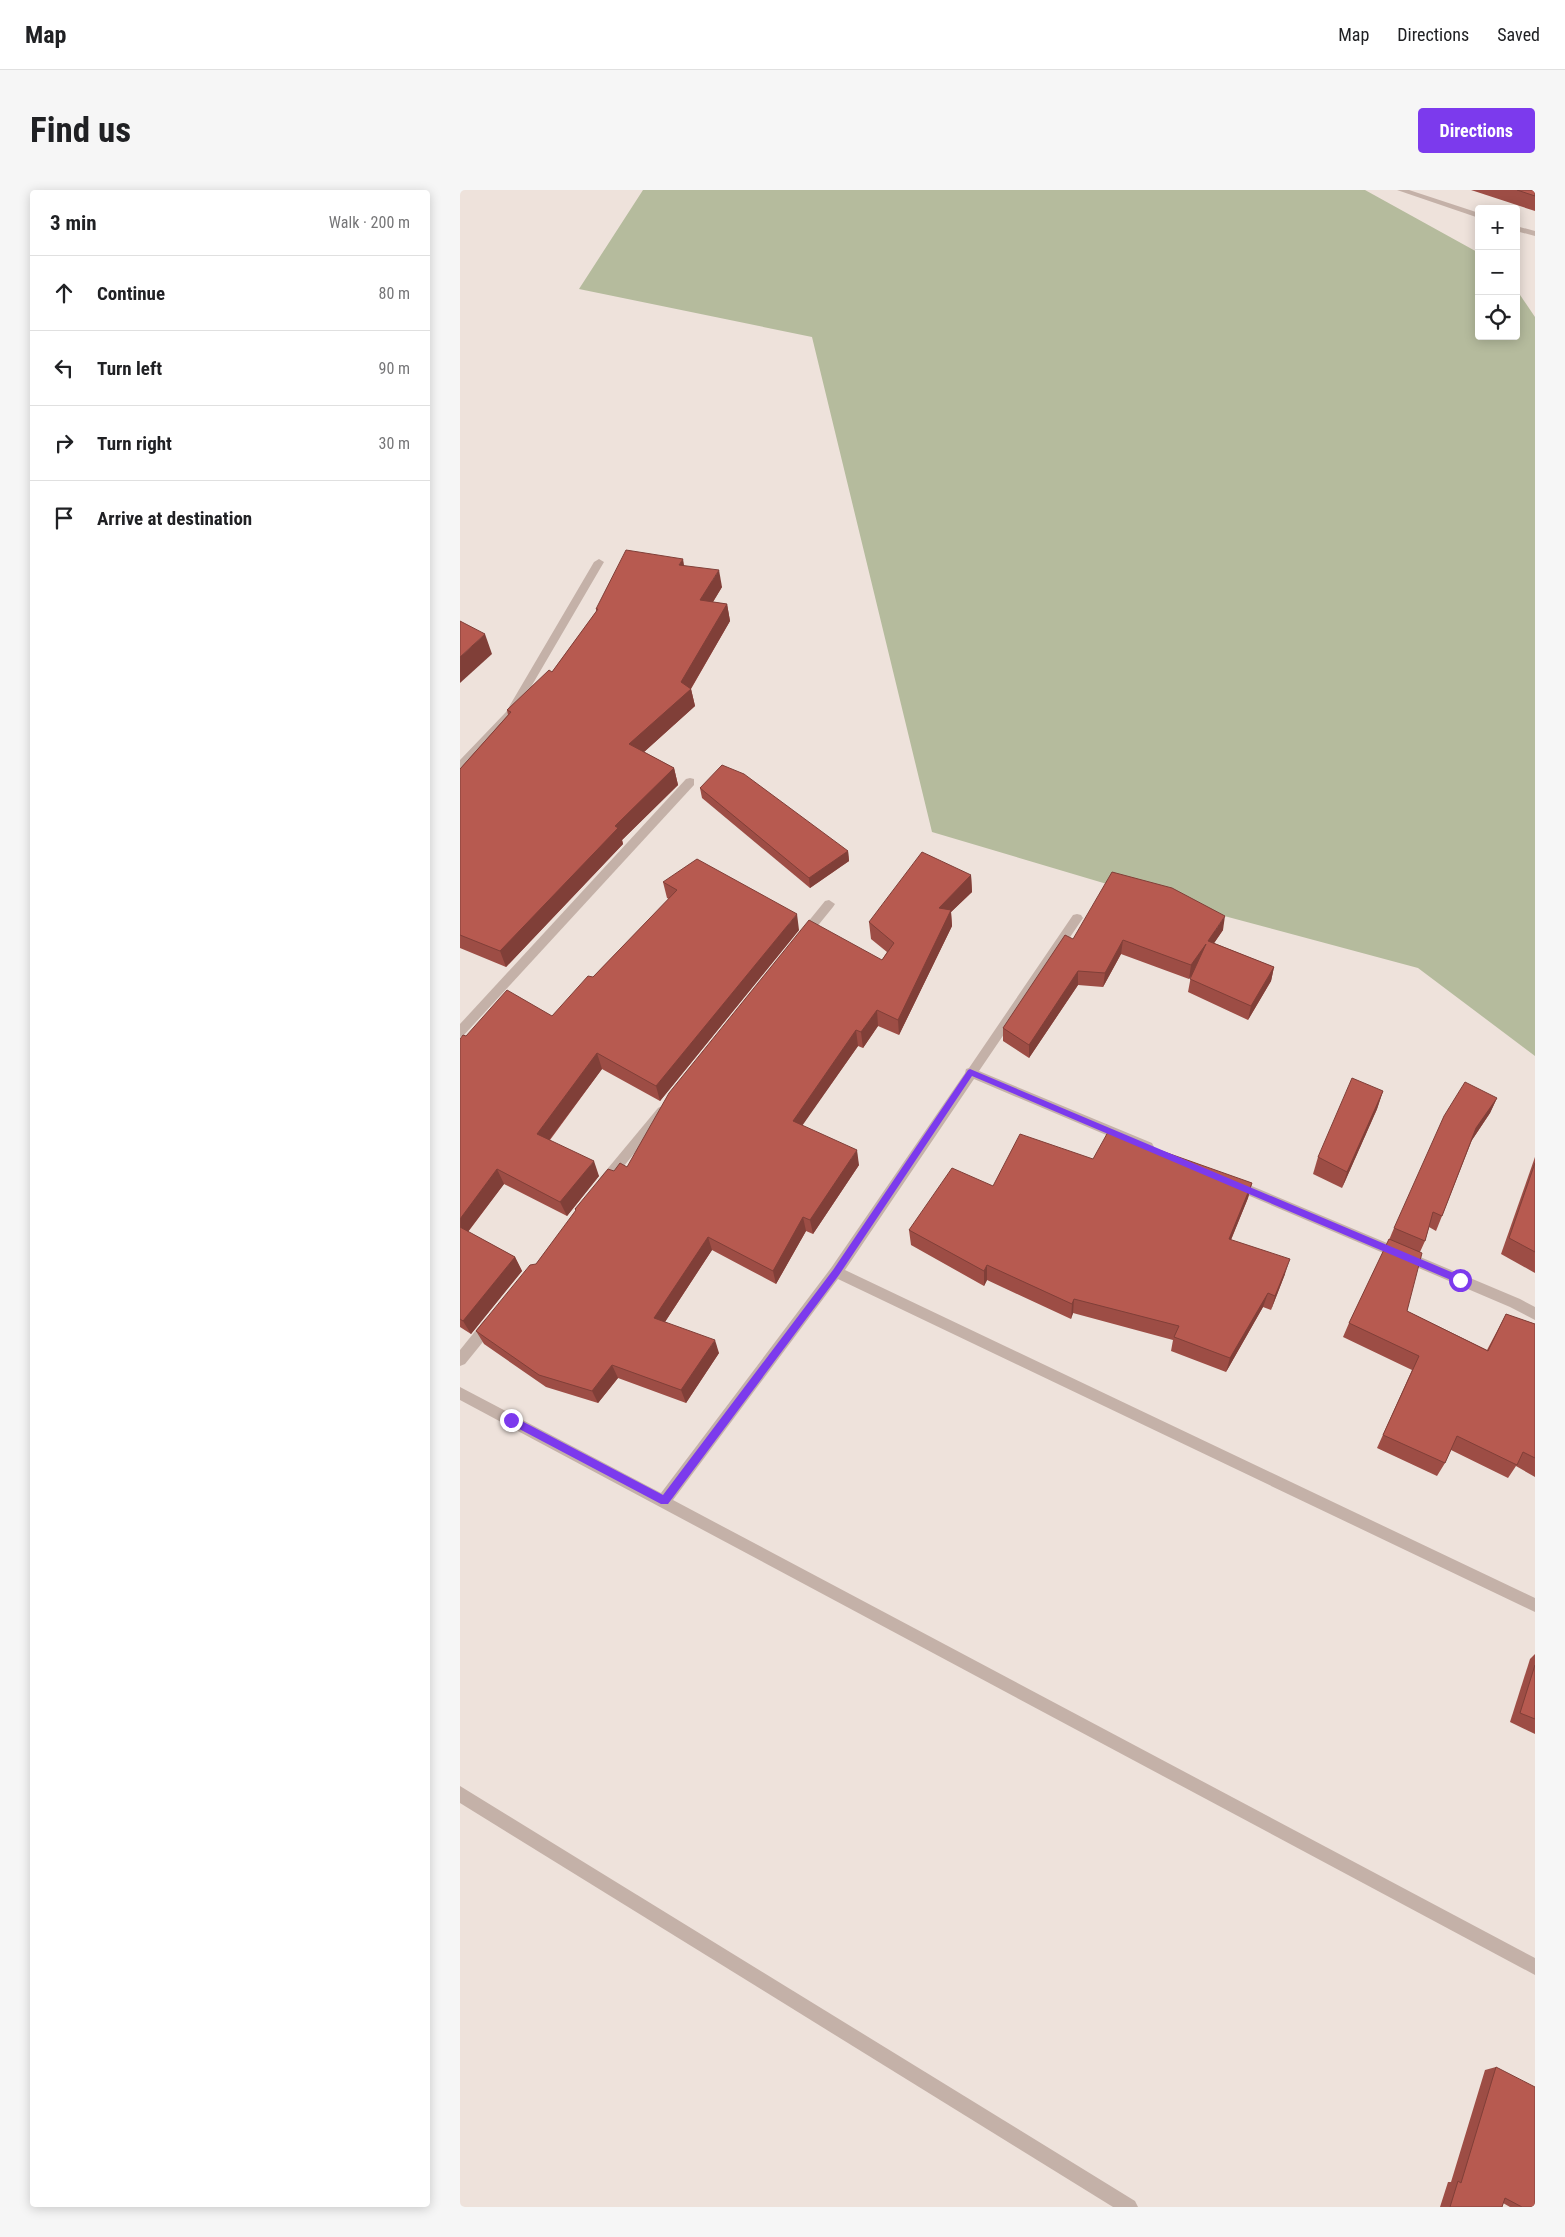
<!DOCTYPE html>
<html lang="en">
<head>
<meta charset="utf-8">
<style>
	body { margin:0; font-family:"Roboto Condensed",sans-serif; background:#f6f6f6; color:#202124 }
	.controls { position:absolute; right:15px; top:15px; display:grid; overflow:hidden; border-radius:5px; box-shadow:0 2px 12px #0003 }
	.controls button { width:45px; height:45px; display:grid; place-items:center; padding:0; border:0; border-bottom:1px solid #e0e0e0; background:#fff; color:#202124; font:25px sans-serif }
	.stop { position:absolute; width:15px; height:15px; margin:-11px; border:4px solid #7c3aed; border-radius:50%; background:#fff }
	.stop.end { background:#7c3aed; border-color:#fff; box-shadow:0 1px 5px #0008 }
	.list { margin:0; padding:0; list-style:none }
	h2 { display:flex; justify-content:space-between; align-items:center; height:65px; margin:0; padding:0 20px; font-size:21px }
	h2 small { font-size:16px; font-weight:400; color:#757577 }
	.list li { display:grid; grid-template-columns:32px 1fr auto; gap:15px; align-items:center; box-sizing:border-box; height:75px; padding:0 20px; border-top:1px solid #e0e0e0 }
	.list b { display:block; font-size:19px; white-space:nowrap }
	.list em { font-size:16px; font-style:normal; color:#757577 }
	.icon { flex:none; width:28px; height:28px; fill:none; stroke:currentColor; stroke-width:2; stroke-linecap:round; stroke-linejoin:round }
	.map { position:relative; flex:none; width:1075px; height:2017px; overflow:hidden; border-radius:5px }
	header { display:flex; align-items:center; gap:30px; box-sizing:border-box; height:70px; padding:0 25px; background:#fff; border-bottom:1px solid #e0e0e0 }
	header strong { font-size:24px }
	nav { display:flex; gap:28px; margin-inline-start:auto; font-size:18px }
	.intro { display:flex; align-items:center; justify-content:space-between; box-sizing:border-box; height:120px; padding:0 30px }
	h1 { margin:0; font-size:35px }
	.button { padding:12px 22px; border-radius:5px; background:#7c3aed; color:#fff; font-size:18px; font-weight:700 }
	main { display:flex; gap:30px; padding:0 30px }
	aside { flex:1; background:#fff; border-radius:5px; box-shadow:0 2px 12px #0003 }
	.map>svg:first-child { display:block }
	.green { fill:#b5bb9d }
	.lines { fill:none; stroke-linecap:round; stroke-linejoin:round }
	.minor { fill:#c4b1a8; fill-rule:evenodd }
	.tertiary { fill:#c4b1a8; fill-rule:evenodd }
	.wall { fill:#9d4d45 }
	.shaded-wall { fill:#803f38 }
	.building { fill:#b75a50; stroke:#803f38 }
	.route { fill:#7c3aed }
</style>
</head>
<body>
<header>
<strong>Map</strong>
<nav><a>Map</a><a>Directions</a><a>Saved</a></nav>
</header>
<div class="intro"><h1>Find us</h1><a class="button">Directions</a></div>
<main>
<aside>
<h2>3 min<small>Walk · 200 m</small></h2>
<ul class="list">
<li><svg class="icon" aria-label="ahead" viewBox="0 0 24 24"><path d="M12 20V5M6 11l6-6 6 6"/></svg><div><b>Continue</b></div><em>80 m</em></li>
<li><svg class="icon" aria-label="left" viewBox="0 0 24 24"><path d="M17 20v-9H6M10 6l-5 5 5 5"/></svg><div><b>Turn left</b></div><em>90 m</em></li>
<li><svg class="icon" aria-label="right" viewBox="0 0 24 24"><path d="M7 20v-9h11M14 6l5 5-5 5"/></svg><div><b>Turn right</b></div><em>30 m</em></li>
<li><svg class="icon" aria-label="arrive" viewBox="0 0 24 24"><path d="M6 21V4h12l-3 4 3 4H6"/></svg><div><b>Arrive at destination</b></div></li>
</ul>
</aside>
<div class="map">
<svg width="1075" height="2017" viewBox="0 0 1075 2017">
	<rect width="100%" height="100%" fill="#eee2db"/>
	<!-- green -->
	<polygon class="green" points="183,0 905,0 1019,63 1019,146 1056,146 1056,99 1075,127 1075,866 958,778 667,700 472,642 352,147 119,99"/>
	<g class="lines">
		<!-- minor -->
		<g class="minor">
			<polygon points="139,369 144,372 54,526 4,579 0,580 0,570 46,522 134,372"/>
			<polygon points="230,588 234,589 234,595 4,845 0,847 0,834 226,589"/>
			<polygon points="369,710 375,714 373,717 347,749 339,749 337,746 339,743 365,711"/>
			<polygon points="617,724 621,725 623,728 621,731 519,881 692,953 694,957 692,961 684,961 514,889 385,1080 1075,1408 1075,1422 378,1089 213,1310 1075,1768 1075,1785 0,1210 0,1197 201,1303 371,1078 505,883 506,879 509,878 613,725"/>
			<polygon points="202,916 206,918 208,921 206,924 147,997 139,997 137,993 139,989 198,918"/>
			<polygon points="775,989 1060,1109 1075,1117 1075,1130 1050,1117 771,998 769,994 771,990"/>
			<polygon points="30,1127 35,1129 37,1133 35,1137 5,1174 0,1176 0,1160 25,1129"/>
			<polygon points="0,1596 675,2011 678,2017 653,2017 0,1613"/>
		</g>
		<!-- tertiary -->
		<g class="tertiary">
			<polygon points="937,0 949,0 1019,23 1019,28"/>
			<polygon points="1056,36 1075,41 1075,46 1056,41"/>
		</g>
	</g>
	<!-- wall -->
	<g class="wall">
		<polygon points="1011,0 1075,0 1075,21"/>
		<polygon points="224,376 262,397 253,412 267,414 270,431 231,499 235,516 184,562 214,578 218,595 162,650 163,654 46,777 0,758 0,579 48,525 47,520 92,482 136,422 136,419"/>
		<polygon points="240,598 388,661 389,671 350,698 242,608"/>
		<polygon points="511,685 512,702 491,722 492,736 439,845 418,836 403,858 398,856 342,935 399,975 353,1044 346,1041 316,1094 252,1060 205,1132 259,1163 226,1213 158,1188 138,1213 86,1197 24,1154 16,1141 76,1074 116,1021 115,1019 154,981 167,977 422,770 427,762 411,749 409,732"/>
		<polygon points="203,692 339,740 200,911 142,879 90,950 139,986 107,1026 44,994 8,1042 55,1067 62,1081 11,1144 0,1137 0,849 6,846 92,826 133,787 209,709 207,708"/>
		<polygon points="763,740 754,753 814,777 811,791 788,830 728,802 731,786 729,789 661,764 643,797 618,795 569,868 543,851 543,838 613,749"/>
		<polygon points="923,901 917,919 882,998 853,984 858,967"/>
		<polygon points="1037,908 1030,923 1012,950 982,1026 976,1041 969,1037 965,1051 960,1062 947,1121 1027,1160 1046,1124 1075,1134 1075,1287 1056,1276 1048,1288 991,1260 985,1273 977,1286 917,1258 952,1180 883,1147 889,1133 929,1050 934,1038"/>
		<polygon points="1075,967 1075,1083 1041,1064"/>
		<polygon points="633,969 792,993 788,1008 771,1050 825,1084 811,1120 803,1117 766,1182 711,1161 713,1150 613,1123 611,1129 527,1090 524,1096 451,1055 449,1040 533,996"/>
		<polygon points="1075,1464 1075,1544 1050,1532 1070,1469"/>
		<polygon points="1036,1877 1075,2017 1050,2017 1043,2013 1042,2017 980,2017 988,1992 991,1992 1025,1880"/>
	</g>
	<!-- shaded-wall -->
	<g class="shaded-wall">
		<polygon points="223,369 226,387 219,375"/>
		<polygon points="259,380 262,397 243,428 240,410"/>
		<polygon points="267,414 270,431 230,500 231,499 235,516 174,571 169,554 221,492"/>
		<polygon points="25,444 32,464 0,493 0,467"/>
		<polygon points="214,578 218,595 162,650 163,654 46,777 40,761 155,636"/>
		<polygon points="388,661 389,671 350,698 349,688"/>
		<polygon points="511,685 512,702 491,722 492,736 439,845 438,830 479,718"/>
		<polygon points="337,724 339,740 200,911 196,896"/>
		<polygon points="765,726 763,740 746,765 748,751"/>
		<polygon points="663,750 661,764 643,797 645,783"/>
		<polygon points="746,754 744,768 729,789 731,775"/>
		<polygon points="814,777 811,791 788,830 791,816"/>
		<polygon points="618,781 618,795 569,868 569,855"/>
		<polygon points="417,820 418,836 403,858 401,842"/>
		<polygon points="396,840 398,856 335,946 333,931"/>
		<polygon points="137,863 142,879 83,958 77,944"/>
		<polygon points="923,901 917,919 882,998 887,982"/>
		<polygon points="1037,908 1030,923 1010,953 1016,938"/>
		<polygon points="397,960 399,975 353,1044 350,1030"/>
		<polygon points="134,971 139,986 107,1026 100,1012"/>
		<polygon points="37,979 44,994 3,1048 0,1042 0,1029"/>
		<polygon points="792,993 788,1008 765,1064 769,1049"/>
		<polygon points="343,1027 346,1041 316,1094 313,1081"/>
		<polygon points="248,1047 252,1060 199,1141 194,1128"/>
		<polygon points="55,1067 62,1081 11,1144 3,1131"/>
		<polygon points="830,1069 825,1084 811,1120 815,1106"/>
		<polygon points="527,1075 527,1090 524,1096 524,1081"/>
		<polygon points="808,1103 803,1117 766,1182 770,1168"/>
		<polygon points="614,1109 613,1123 611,1129 612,1114"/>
		<polygon points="255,1150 259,1163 226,1213 221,1200"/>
		<polygon points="152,1175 158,1188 138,1213 132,1201"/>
	</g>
	<!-- building -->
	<g class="building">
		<polygon points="1057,0 1075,0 1075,6"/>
		<polygon points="166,360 223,369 219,375 259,380 240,410 267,414 221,492 231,499 169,554 214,578 155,636 158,638 40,761 0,745 0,579 51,522 47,520 89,480 92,482 138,419 136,419"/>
		<polygon points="0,431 25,444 0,467"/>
		<polygon points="262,575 284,584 388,661 349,688 240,598"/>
		<polygon points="462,662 511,685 479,718 491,720 438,830 417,820 401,842 396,840 333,931 397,960 350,1030 343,1027 313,1081 248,1047 194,1128 255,1150 221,1200 152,1175 132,1201 79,1185 16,1141 70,1075 76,1074 116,1020 115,1019 148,979 154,981 160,973 167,977 209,903 349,730 422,770 434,753 409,732"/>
		<polygon points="237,669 337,724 196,896 137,863 77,944 134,971 100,1012 37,979 0,1029 0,849 3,845 6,846 47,800 92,826 128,786 133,787 217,700 203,692"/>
		<polygon points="652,682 712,698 765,726 748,751 814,777 791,816 730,789 746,754 731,775 663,750 645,783 618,781 569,855 543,838 605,745 613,749"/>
		<polygon points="892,888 923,901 887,982 858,967"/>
		<polygon points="1005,892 1037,908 1016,938 982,1026 973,1022 965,1051 934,1038 984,926"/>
		<polygon points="648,942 792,993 769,1049 830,1069 815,1106 808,1103 770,1168 714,1147 719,1136 614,1109 612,1114 527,1075 524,1081 449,1040 492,978 533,996 560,944 633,969"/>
		<polygon points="1075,973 1075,1062 1049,1048"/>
		<polygon points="0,1037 55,1067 3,1131 0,1129"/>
		<polygon points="929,1049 962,1063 947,1121 1028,1161 1046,1124 1075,1134 1075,1268 1063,1262 1057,1275 997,1246 985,1273 923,1245 959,1166 889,1133"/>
		<polygon points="1075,1475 1075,1529 1060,1523"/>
		<polygon points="1036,1877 1075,1897 1075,2017 1062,2017 1045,2008 1042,2017 990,2017 998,1991 1001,1993"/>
	</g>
	<!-- route -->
	<polygon class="route" points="510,879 1003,1087 1005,1090 1003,1093 998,1093 512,886 379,1085 208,1314 201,1314 48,1233 48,1227 54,1227 203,1305 373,1080 508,880"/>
</svg>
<div class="controls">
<button>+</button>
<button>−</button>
<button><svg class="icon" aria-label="locate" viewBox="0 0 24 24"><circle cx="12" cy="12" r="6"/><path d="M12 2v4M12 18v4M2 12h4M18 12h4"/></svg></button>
</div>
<div class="stop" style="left:1000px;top:1090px"></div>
<div class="stop end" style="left:51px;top:1230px"></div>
</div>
</main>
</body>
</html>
